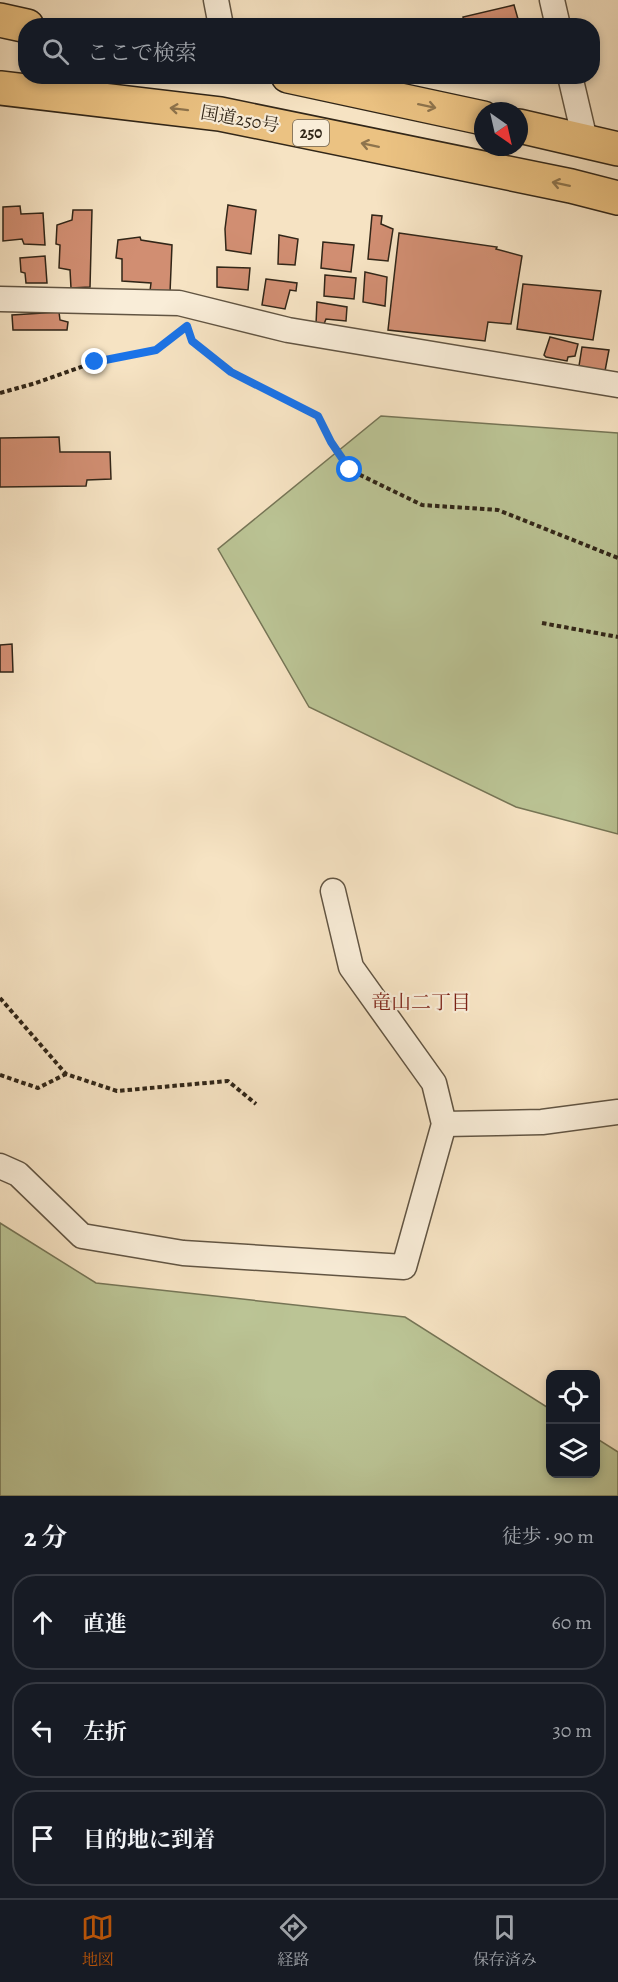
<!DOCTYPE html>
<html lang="ja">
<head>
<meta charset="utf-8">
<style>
	body { margin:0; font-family:Alegreya,"Noto Serif JP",serif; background:#242831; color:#f1f3f6 }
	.controls { position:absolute; right:18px; bottom:18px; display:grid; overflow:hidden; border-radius:12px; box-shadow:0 3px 9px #0003 }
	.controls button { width:54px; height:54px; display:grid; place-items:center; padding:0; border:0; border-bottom:2px solid #363941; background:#171b24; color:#f1f3f6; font:30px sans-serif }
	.compass { position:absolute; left:474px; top:102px; width:54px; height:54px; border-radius:50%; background:#171b24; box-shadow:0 3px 9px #0003; rotate:146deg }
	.stop { position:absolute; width:18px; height:18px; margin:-14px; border:4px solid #1a73e8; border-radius:50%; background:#fff }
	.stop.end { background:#1a73e8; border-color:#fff; box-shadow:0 2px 6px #0008 }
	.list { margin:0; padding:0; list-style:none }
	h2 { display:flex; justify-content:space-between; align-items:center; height:78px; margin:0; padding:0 24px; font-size:26px }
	h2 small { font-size:20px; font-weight:400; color:#9ea1a6 }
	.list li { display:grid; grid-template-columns:39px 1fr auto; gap:18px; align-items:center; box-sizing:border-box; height:96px; margin:0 12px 12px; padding:0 12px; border:2px solid #363941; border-radius:24px }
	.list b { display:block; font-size:22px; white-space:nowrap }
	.list em { font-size:20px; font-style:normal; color:#9ea1a6 }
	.icon { flex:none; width:33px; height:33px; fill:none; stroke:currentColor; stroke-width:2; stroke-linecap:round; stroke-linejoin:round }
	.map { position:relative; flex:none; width:618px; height:1496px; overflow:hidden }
	.search { position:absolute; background:#171b24; box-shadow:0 3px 9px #0003; left:18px; right:18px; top:18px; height:66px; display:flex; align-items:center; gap:15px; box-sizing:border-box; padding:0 21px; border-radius:24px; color:#9ea1a6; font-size:22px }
	.sheet { height:402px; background:#171b24 }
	nav { display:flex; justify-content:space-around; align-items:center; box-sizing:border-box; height:84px; border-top:2px solid #363941; background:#171b24; font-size:16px; color:#9ea1a6 }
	nav a { display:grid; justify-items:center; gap:3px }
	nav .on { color:#b45309 }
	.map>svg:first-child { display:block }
	.green { fill:#bbc495; stroke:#767556; stroke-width:1.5 }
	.building { fill:#d18e72; stroke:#312618; stroke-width:1.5 }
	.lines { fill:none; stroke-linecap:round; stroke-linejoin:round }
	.street-casing { stroke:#625543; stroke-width:27 }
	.highway-casing { stroke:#312618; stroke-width:36 }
	.path { stroke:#312618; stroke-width:4; stroke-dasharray:4.5 3; stroke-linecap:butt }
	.street { stroke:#f9edd8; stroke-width:24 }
	.highway { stroke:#ebc282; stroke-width:33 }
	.oneway { stroke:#8e744d }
	.route { stroke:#1a73e8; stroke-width:8 }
	.labels { text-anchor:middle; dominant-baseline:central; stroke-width:4.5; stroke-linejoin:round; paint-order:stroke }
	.shield { fill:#f9edd8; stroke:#6d6252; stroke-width:1.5 }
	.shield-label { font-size:16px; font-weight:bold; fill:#312618 }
	.street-label { font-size:18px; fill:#312618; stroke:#f9edd8 }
	.neighbourhood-label { font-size:20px; fill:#7a1f14; stroke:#f9edd8 }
</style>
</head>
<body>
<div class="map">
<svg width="618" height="1496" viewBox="0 0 618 1496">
	<rect width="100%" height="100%" fill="#f6e3c3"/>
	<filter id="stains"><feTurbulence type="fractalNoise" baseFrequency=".00333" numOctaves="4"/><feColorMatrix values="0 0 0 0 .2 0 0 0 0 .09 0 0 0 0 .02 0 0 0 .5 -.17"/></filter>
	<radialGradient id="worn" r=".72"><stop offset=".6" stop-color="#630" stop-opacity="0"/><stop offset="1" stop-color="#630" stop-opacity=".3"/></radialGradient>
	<!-- green -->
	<g class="green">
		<polygon points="381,416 618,433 618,834 516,807 309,707 218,549"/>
		<polygon points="0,1223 96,1283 405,1317 550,1409 550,1474 596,1474 596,1438 618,1452 618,1496 0,1496"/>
	</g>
	<!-- building -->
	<g class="building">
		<polygon points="514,5 520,26 465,26 463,17"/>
		<polygon points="228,205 256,210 251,254 226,250 225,229"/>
		<polygon points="20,206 21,214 43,213 45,245 24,244 22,239 3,241 3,207"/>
		<polygon points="73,210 92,210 90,287 71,288 70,270 59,268 60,245 56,244 57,225 72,220"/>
		<polygon points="372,215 382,216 381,224 393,229 388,261 368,259"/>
		<polygon points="399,233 497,247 496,249 522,256 511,324 488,322 485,341 388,330"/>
		<polygon points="279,235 298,239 295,265 278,264"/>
		<polygon points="140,237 141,240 172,245 170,293 150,291 151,283 122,281 122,259 116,258 118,240"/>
		<polygon points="323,242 354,245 351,272 321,268"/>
		<polygon points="45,256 47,283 26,283 25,273 21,272 20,258"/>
		<polygon points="217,267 250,268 248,290 217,287"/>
		<polygon points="365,272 387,277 385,306 363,302"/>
		<polygon points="325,275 356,278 354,299 324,296"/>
		<polygon points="266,279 297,283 296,291 290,290 285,309 262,305"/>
		<polygon points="523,284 601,291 593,340 517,329"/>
		<polygon points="317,302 347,307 346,321 326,319 324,324 316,324"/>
		<polygon points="59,312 60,320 68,322 67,330 13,330 12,315"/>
		<polygon points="550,337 578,344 575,356 568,357 567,361 546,357 544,355"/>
		<polygon points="582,347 609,350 605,371 579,366"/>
		<polygon points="59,437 60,452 110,452 111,479 87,480 86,486 0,487 0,438"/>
		<polygon points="12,644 13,672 0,672 0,645"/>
	</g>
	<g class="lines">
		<!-- street casing -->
		<g class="street-casing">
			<g id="street">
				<polyline points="216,0 221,26"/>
				<polyline points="552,0 558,26"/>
				<polyline points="570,76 585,140"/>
				<polyline points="0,299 179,303 288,330 618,385"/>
				<polyline points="444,1124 542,1122 618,1112"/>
				<polyline points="0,1166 18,1174 82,1236 183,1253 404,1267 444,1124 434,1083 351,967 333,891"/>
			</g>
		</g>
		<!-- highway casing -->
		<g class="highway-casing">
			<g id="highway">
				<polyline points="0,20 27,26"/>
				<polyline points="288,76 483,118"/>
				<polyline points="0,88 220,114 571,186 618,198"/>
				<polyline points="519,126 618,149"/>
			</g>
		</g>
		<!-- path -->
		<g class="path">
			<polyline points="188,330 192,341 231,372 318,416 331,442 350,470 422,505 498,510 618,558"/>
			<polyline points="0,393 36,383 95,362 156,350 184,329"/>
			<polyline points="542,623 618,637"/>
			<polyline points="0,998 66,1074 117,1091 228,1081 256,1104"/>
			<polyline points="0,1075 38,1088 66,1074"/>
		</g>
		<!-- street -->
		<use href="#street" class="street"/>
		<!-- highway -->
		<use href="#highway" class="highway"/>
	</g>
	<!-- one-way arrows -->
	<defs><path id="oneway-shaft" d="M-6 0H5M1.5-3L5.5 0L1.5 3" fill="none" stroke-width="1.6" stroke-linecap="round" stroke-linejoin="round" transform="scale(1.5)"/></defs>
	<g class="oneway">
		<use href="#oneway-shaft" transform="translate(427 106) rotate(12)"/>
		<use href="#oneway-shaft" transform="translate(179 109) rotate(-173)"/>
		<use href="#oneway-shaft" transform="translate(370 145) rotate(-168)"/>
		<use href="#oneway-shaft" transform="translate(561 184) rotate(-168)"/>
	</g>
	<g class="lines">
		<!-- route -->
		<polyline class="route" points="95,362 156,350 187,326 192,341 231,372 318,416 331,442 350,470"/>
	</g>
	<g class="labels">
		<!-- shield labels -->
		<rect class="shield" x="293" y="120" width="36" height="26" rx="4.5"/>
		<g class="shield-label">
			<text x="311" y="133">250</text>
		</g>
		<!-- street labels -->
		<g class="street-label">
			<text transform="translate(240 119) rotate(10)">国道250号</text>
		</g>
		<!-- neighbourhood labels -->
		<g class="neighbourhood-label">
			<text x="421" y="1002">竜山二丁目</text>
		</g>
	</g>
	<rect width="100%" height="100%" filter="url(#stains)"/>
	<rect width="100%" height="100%" fill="url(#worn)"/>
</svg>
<div class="controls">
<button><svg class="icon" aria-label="locate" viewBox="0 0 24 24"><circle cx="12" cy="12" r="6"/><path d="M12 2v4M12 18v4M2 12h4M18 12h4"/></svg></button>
<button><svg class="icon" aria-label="layers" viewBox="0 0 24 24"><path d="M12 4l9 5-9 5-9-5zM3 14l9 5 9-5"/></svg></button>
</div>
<svg class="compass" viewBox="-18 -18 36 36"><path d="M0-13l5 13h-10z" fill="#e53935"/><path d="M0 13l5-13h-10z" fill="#9ea1a6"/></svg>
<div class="stop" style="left:350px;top:470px"></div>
<div class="stop end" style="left:95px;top:362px"></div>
<div class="search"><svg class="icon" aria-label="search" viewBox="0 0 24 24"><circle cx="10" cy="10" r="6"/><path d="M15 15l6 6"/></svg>ここで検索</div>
</div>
<section class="sheet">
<h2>2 分<small>徒歩 · 90 m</small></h2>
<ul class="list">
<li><svg class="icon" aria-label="ahead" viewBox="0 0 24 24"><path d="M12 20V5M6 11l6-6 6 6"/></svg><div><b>直進</b></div><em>60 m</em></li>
<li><svg class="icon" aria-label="left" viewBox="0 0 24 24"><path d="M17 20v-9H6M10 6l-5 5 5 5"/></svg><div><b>左折</b></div><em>30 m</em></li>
<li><svg class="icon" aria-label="arrive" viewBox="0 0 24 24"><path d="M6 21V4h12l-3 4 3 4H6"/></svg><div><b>目的地に到着</b></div></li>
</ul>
</section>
<nav>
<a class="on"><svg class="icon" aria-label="map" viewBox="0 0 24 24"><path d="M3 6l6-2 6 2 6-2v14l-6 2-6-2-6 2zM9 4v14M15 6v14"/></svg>地図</a>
<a><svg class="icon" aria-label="directions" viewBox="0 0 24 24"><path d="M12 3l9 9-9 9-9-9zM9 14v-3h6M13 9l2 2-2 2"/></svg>経路</a>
<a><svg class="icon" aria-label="saved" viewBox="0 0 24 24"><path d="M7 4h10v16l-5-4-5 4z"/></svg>保存済み</a>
</nav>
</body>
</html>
